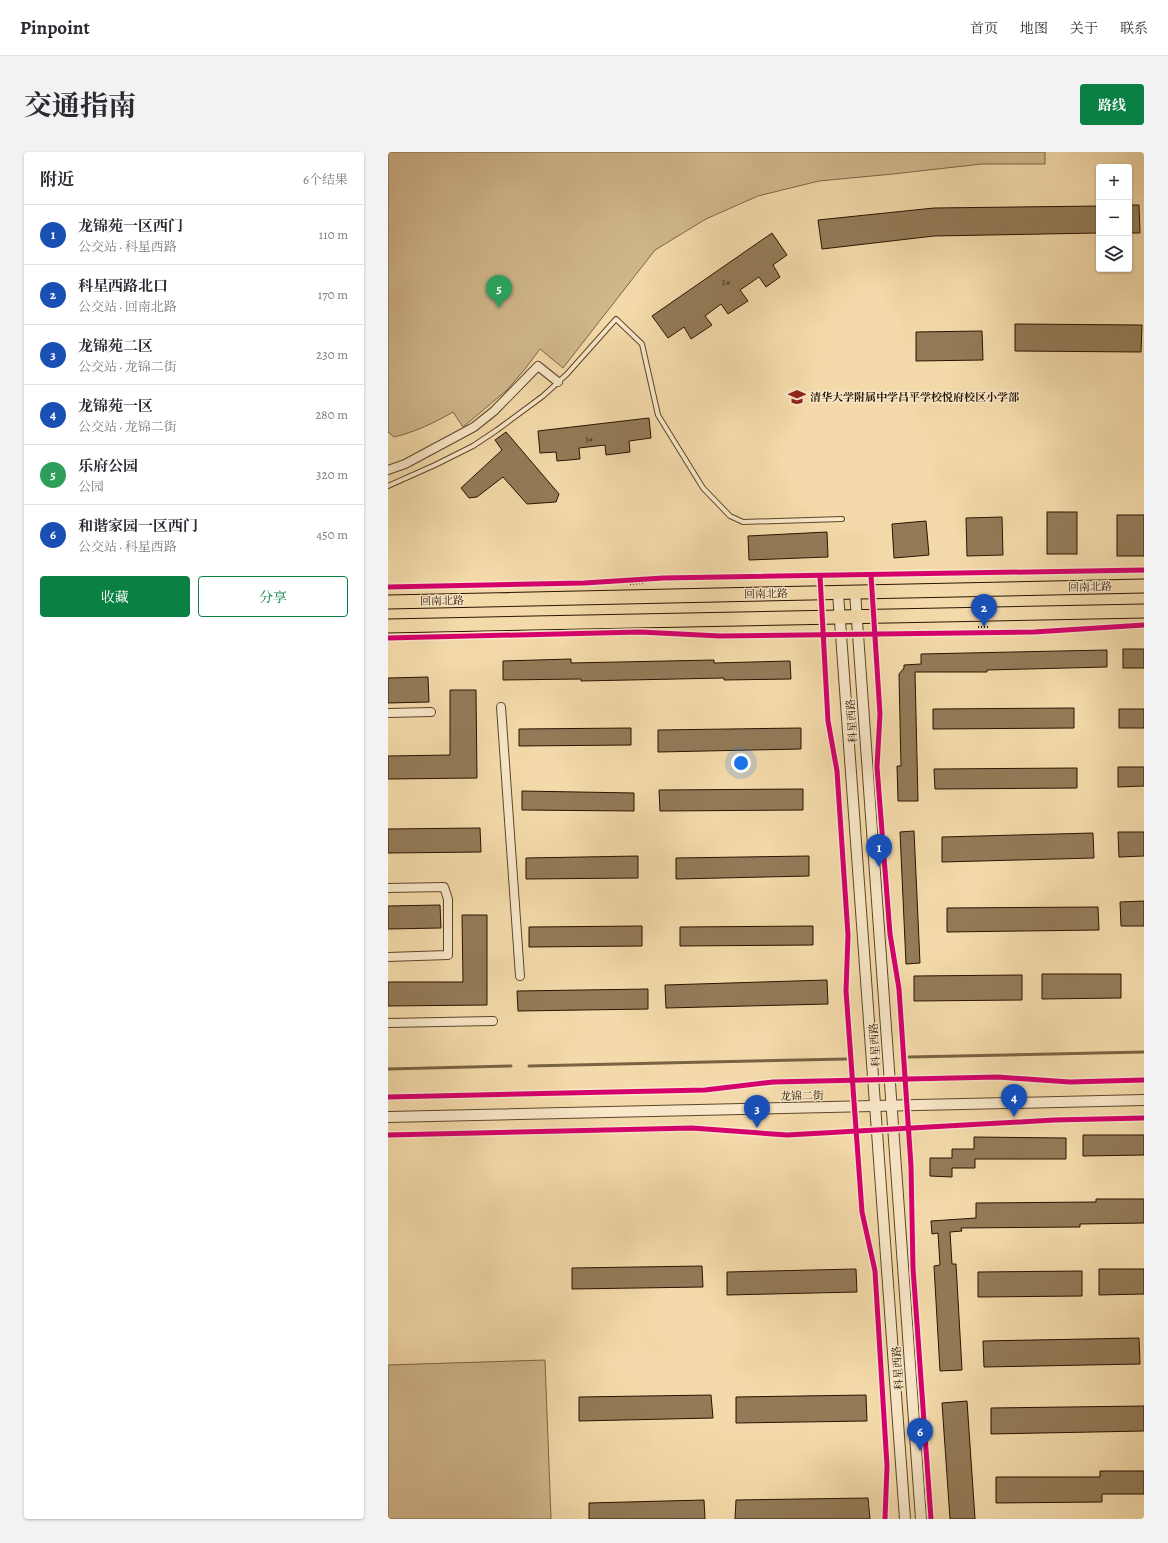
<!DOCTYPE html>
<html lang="zh">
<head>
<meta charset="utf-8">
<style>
	body { margin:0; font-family:Alegreya,"Noto Serif SC",serif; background:#f2f2f3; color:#2b2b33 }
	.controls { position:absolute; right:12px; top:12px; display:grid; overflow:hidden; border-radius:4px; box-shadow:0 1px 3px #0004 }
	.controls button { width:36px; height:36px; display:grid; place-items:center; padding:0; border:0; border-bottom:1px solid #e1e1e2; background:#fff; color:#2b2b33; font:20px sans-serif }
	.you { position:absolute; left:353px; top:611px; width:14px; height:14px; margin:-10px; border:3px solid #fff; border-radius:50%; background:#1a73e8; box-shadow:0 0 0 6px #1a73e833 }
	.badge { display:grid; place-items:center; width:26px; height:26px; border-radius:50%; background:#0b8043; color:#fff; font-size:13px; font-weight:700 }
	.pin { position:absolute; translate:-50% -33px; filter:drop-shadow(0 1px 2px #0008) }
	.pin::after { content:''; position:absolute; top:21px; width:14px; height:12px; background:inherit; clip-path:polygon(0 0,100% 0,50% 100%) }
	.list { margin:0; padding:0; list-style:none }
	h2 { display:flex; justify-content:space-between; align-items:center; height:52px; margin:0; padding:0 16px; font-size:17px }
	h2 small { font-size:13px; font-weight:400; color:#7c7c81 }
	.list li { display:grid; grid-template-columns:26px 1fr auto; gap:12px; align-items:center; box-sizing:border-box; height:60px; padding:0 16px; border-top:1px solid #e1e1e2 }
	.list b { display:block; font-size:15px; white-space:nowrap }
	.list p { margin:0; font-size:13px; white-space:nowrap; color:#7c7c81 }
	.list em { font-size:13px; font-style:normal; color:#7c7c81 }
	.actions { display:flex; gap:8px; padding:12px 16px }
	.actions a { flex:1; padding:9px 0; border:1px solid #0b8043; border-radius:4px; text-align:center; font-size:14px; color:#0b8043 }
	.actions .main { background:#0b8043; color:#fff }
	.icon { flex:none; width:22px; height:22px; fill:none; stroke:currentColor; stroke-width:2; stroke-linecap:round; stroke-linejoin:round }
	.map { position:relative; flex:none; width:756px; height:1367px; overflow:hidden; border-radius:4px }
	header { display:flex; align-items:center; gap:24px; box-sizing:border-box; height:56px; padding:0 20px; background:#fff; border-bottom:1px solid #e1e1e2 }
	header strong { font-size:19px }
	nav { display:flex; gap:22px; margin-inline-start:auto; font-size:14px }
	.intro { display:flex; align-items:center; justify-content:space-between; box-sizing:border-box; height:96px; padding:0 24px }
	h1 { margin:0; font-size:28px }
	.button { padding:10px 18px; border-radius:4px; background:#0b8043; color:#fff; font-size:14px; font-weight:700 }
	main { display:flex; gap:24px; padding:0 24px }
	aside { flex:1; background:#fff; border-radius:4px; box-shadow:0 1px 3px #0004 }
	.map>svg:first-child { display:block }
	.green { fill:#d1b88d; stroke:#7d6646 }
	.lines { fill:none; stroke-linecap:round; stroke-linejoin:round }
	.stream { stroke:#796343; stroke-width:3 }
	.building { fill:#937b58; stroke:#291400 }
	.service-casing { stroke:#5c462a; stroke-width:6 }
	.minor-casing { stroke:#5c462a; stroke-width:10 }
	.tertiary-casing { stroke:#5c462a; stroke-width:12 }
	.primary-casing { stroke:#291400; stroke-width:15 }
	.path { stroke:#291400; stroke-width:2; stroke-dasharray:1 2; stroke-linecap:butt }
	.service { stroke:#f8e7c8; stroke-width:4 }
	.minor { stroke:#f8e7c8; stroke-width:8 }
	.tertiary { stroke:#f8e7c8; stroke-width:10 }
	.primary { stroke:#f4daaa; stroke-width:13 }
	.cycleway-casing { stroke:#f8e7c8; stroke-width:8 }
	.cycleway { stroke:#d6006c; stroke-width:5 }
	.labels { text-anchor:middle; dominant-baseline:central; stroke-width:3; stroke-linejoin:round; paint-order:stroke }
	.number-label { font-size:9px; fill:#442e16 }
	.poi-label { font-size:11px; font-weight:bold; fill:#291400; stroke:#f8e7c8; text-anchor:start }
	.street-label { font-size:11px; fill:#291400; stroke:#f8e7c8 }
</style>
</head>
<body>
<header>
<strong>Pinpoint</strong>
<nav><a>首页</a><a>地图</a><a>关于</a><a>联系</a></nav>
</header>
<div class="intro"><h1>交通指南</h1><a class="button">路线</a></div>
<main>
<aside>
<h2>附近<small>6个结果</small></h2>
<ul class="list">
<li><span class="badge" style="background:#1a4fb4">1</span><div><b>龙锦苑一区西门</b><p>公交站 · 科星西路</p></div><em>110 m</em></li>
<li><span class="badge" style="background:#1a4fb4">2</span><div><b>科星西路北口</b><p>公交站 · 回南北路</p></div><em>170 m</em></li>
<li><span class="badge" style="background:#1a4fb4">3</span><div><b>龙锦苑二区</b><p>公交站 · 龙锦二街</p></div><em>230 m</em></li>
<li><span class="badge" style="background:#1a4fb4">4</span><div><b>龙锦苑一区</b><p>公交站 · 龙锦二街</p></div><em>280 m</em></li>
<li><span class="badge" style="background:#2e9e5b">5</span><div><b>乐府公园</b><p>公园</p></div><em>320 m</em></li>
<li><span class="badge" style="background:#1a4fb4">6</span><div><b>和谐家园一区西门</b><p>公交站 · 科星西路</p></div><em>450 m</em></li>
</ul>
<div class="actions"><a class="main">收藏</a><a>分享</a></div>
</aside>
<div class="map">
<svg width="756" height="1367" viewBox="0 0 756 1367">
	<rect width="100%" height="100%" fill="#f4daaa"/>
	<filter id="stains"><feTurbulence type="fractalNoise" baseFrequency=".005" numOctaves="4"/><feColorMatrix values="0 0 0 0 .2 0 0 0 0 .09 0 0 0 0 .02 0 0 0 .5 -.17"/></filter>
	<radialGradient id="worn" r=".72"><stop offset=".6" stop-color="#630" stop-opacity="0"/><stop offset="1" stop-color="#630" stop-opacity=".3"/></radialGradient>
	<!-- green -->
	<g class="green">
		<path d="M0,0H657V12H594L505,22L431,29L370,44L318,67L267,98L175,216L152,197L137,217L119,238L75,275L65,260C46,271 27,280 6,285L0,280Z"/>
		<polygon points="157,1208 163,1367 0,1367 0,1213"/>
	</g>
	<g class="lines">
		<!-- stream -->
		<g class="stream">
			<polyline points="521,905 756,900"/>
			<polyline points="141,914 458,907"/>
			<polyline points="0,917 123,914"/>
		</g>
	</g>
	<!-- building -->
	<g class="building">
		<polygon points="741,53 751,53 752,81 741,81"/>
		<polygon points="711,54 711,81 546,84 434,97 430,68 546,56"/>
		<polygon points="384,81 399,103 385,113 392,125 378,135 371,125 352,138 360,149 340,162 333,152 317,164 324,173 303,187 296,175 280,186 264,164"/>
		<polygon points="627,172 754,173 753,200 627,199"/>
		<polygon points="594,179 595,208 528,209 528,180"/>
		<polygon points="261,266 263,286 241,289 242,300 218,303 217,293 191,296 192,307 169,309 168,300 152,301 150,279"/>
		<polygon points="118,280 171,342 168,350 139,352 115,325 89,345 81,346 73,336 114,298 107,288"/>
		<rect x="659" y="360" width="30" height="42"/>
		<rect x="729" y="363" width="27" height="41"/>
		<polygon points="614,365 615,403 579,404 578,366"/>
		<polygon points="538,369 541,403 506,406 504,372"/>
		<polygon points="439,380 440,405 361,408 360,384"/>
		<rect x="735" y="497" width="21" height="19"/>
		<polygon points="719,498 719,515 599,518 599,520 527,520 530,649 510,649 509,614 513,614 511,522 516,516 516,513 533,512 533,502"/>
		<polygon points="183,507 183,511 326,508 326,511 402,509 403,527 336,528 336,526 193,529 193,527 115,528 115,509"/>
		<polygon points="40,525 41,550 0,551 0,526"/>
		<polygon points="62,538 88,538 89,626 0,627 0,604 62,603"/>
		<polygon points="686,556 686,576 545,577 545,557"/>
		<rect x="731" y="557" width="25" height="19"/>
		<polygon points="243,576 243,593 131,594 131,577"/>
		<polygon points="413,576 413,597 270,600 270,578"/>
		<polygon points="730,615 756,615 756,634 730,635"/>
		<polygon points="689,616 689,636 547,637 546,617"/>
		<polygon points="415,637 415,658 272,659 271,638"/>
		<polygon points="134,639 246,641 246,659 134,658"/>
		<polygon points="92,676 93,700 0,701 0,677"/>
		<polygon points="526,679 532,811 518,812 512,680"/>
		<polygon points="730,680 756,680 756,704 731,705"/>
		<polygon points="705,681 706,706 554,710 554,685"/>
		<polygon points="250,704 250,726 138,727 138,706"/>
		<polygon points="421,704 421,724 288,727 288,706"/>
		<polygon points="756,749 756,774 733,774 732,750"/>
		<polygon points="52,753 53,776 0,777 0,754"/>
		<polygon points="710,755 711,778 559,780 559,756"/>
		<polygon points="74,763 99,763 99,853 0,854 0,830 75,830"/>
		<polygon points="254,774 254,794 141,795 141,775"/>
		<polygon points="425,774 425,793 292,794 292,775"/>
		<polygon points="654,822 733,822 733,846 654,847"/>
		<polygon points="634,823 634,848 526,849 526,824"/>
		<polygon points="439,828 440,852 278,856 277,833"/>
		<polygon points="260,837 260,857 130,859 129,839"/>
		<polygon points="695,983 756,983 756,1003 695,1004"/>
		<polygon points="586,985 678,986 678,1007 587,1007 587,1016 564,1016 564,1025 542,1024 542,1006 564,1006 564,997 586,997"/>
		<polygon points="708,1047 756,1047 756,1071 692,1072 692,1075 573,1076 574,1079 562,1080 564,1112 568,1112 574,1218 552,1219 546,1114 552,1113 550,1081 544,1082 543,1069 588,1066 588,1051 708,1050"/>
		<polygon points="314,1114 315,1135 184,1137 184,1116"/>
		<polygon points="468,1117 469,1140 339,1143 339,1120"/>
		<polygon points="711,1117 756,1117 756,1142 711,1143"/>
		<polygon points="694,1119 694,1144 590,1145 590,1120"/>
		<polygon points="751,1186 752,1212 596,1215 595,1189"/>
		<polygon points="323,1243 325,1266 191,1269 191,1245"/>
		<polygon points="478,1243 479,1269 348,1271 348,1245"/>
		<polygon points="579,1249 587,1367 562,1367 554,1251"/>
		<polygon points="756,1254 756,1279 603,1282 603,1256"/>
		<polygon points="712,1319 756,1319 756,1342 714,1342 714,1350 608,1351 608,1325 712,1325"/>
		<polygon points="480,1346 482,1367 347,1367 348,1348"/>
		<polygon points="316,1348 317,1367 201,1367 201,1351"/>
	</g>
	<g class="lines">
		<!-- service casing -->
		<g class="service-casing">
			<polyline id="service" points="0,334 47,313 85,294 109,278 155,244 179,222 228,167 254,192 270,263 315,336 342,364 355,370 454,367"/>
		</g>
		<!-- minor casing -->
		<g class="minor-casing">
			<g id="minor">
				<polyline points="0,318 17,312 86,275 106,259 150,214 170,230"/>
				<polyline points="113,555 132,824"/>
				<polyline points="0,561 43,560"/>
				<polyline points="0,736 56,735 60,747 60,803 0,805"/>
				<polyline points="0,871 105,869"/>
			</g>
		</g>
		<!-- tertiary casing -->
		<g class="tertiary-casing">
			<g id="tertiary">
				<polyline points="467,440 533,1367"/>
				<polyline points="450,441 517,1367"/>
				<polyline points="0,965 756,948"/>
			</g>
		</g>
		<!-- primary casing -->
		<g class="primary-casing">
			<g id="primary">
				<polyline points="0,450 756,434"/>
				<polyline points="0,474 756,459"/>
			</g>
		</g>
		<!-- path -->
		<g class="path">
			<polyline points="242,432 256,431"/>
			<polyline points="590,475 602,475"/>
		</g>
		<!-- service -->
		<use href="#service" class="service"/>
		<!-- minor -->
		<use href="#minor" class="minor"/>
		<!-- tertiary -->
		<use href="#tertiary" class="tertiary"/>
		<!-- primary -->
		<use href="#primary" class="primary"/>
		<!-- cycleway casing -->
		<g class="cycleway-casing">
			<g id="cycleway">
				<polyline points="483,423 492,562 489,615 502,782 511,837 523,1014 525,1116 543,1367"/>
				<polyline points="432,424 440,569 449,619 460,783 458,839 474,1060 487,1119 499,1314 497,1367"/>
				<polyline points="0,435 196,431 275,426 756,418"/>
				<polyline points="0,486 252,480 332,484 646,480 756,473"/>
				<polyline points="0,945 317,938 385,930 610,925 682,930 756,928"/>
				<polyline points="0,983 304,976 399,983 666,968 756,966"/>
			</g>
		</g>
		<!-- cycleway -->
		<use href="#cycleway" class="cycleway"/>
	</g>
	<!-- icons -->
	<defs>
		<g id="school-bare" transform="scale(1.38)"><path d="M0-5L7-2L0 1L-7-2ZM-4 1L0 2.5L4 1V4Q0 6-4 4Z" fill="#8f2418" stroke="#f8e7c8" stroke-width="2.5" paint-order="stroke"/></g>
	</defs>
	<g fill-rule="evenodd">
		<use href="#school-bare" x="409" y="245"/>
	</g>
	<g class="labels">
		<!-- number labels -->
		<g class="number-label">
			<text x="338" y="130">2#</text>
			<text x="201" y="287">3#</text>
		</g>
		<!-- poi labels -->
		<g class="poi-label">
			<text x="422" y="245">清华大学附属中学昌平学校悦府校区小学部</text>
		</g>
		<!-- street labels -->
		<g class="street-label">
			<text transform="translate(702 435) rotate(-1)">回南北路</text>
			<text transform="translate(378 442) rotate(-1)">回南北路</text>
			<text transform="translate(54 449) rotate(-1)">回南北路</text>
			<text transform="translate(464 569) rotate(-94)">科星西路</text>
			<text transform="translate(487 893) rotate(-94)">科星西路</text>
			<text transform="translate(414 944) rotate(-1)">龙锦二街</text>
			<text transform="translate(510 1216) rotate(-94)">科星西路</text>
		</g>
	</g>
	<rect width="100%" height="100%" filter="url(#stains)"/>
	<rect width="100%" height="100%" fill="url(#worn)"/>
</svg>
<div class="controls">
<button>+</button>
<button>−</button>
<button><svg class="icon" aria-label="layers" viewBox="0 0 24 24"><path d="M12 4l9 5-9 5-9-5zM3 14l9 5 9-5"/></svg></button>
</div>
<div class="you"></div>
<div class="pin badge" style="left:491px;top:715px;background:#1a4fb4">1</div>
<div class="pin badge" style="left:596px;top:475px;background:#1a4fb4">2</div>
<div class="pin badge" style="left:369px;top:976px;background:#1a4fb4">3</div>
<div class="pin badge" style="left:626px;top:965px;background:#1a4fb4">4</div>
<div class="pin badge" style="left:111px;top:156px;background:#2e9e5b">5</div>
<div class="pin badge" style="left:532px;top:1299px;background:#1a4fb4">6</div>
</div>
</main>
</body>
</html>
